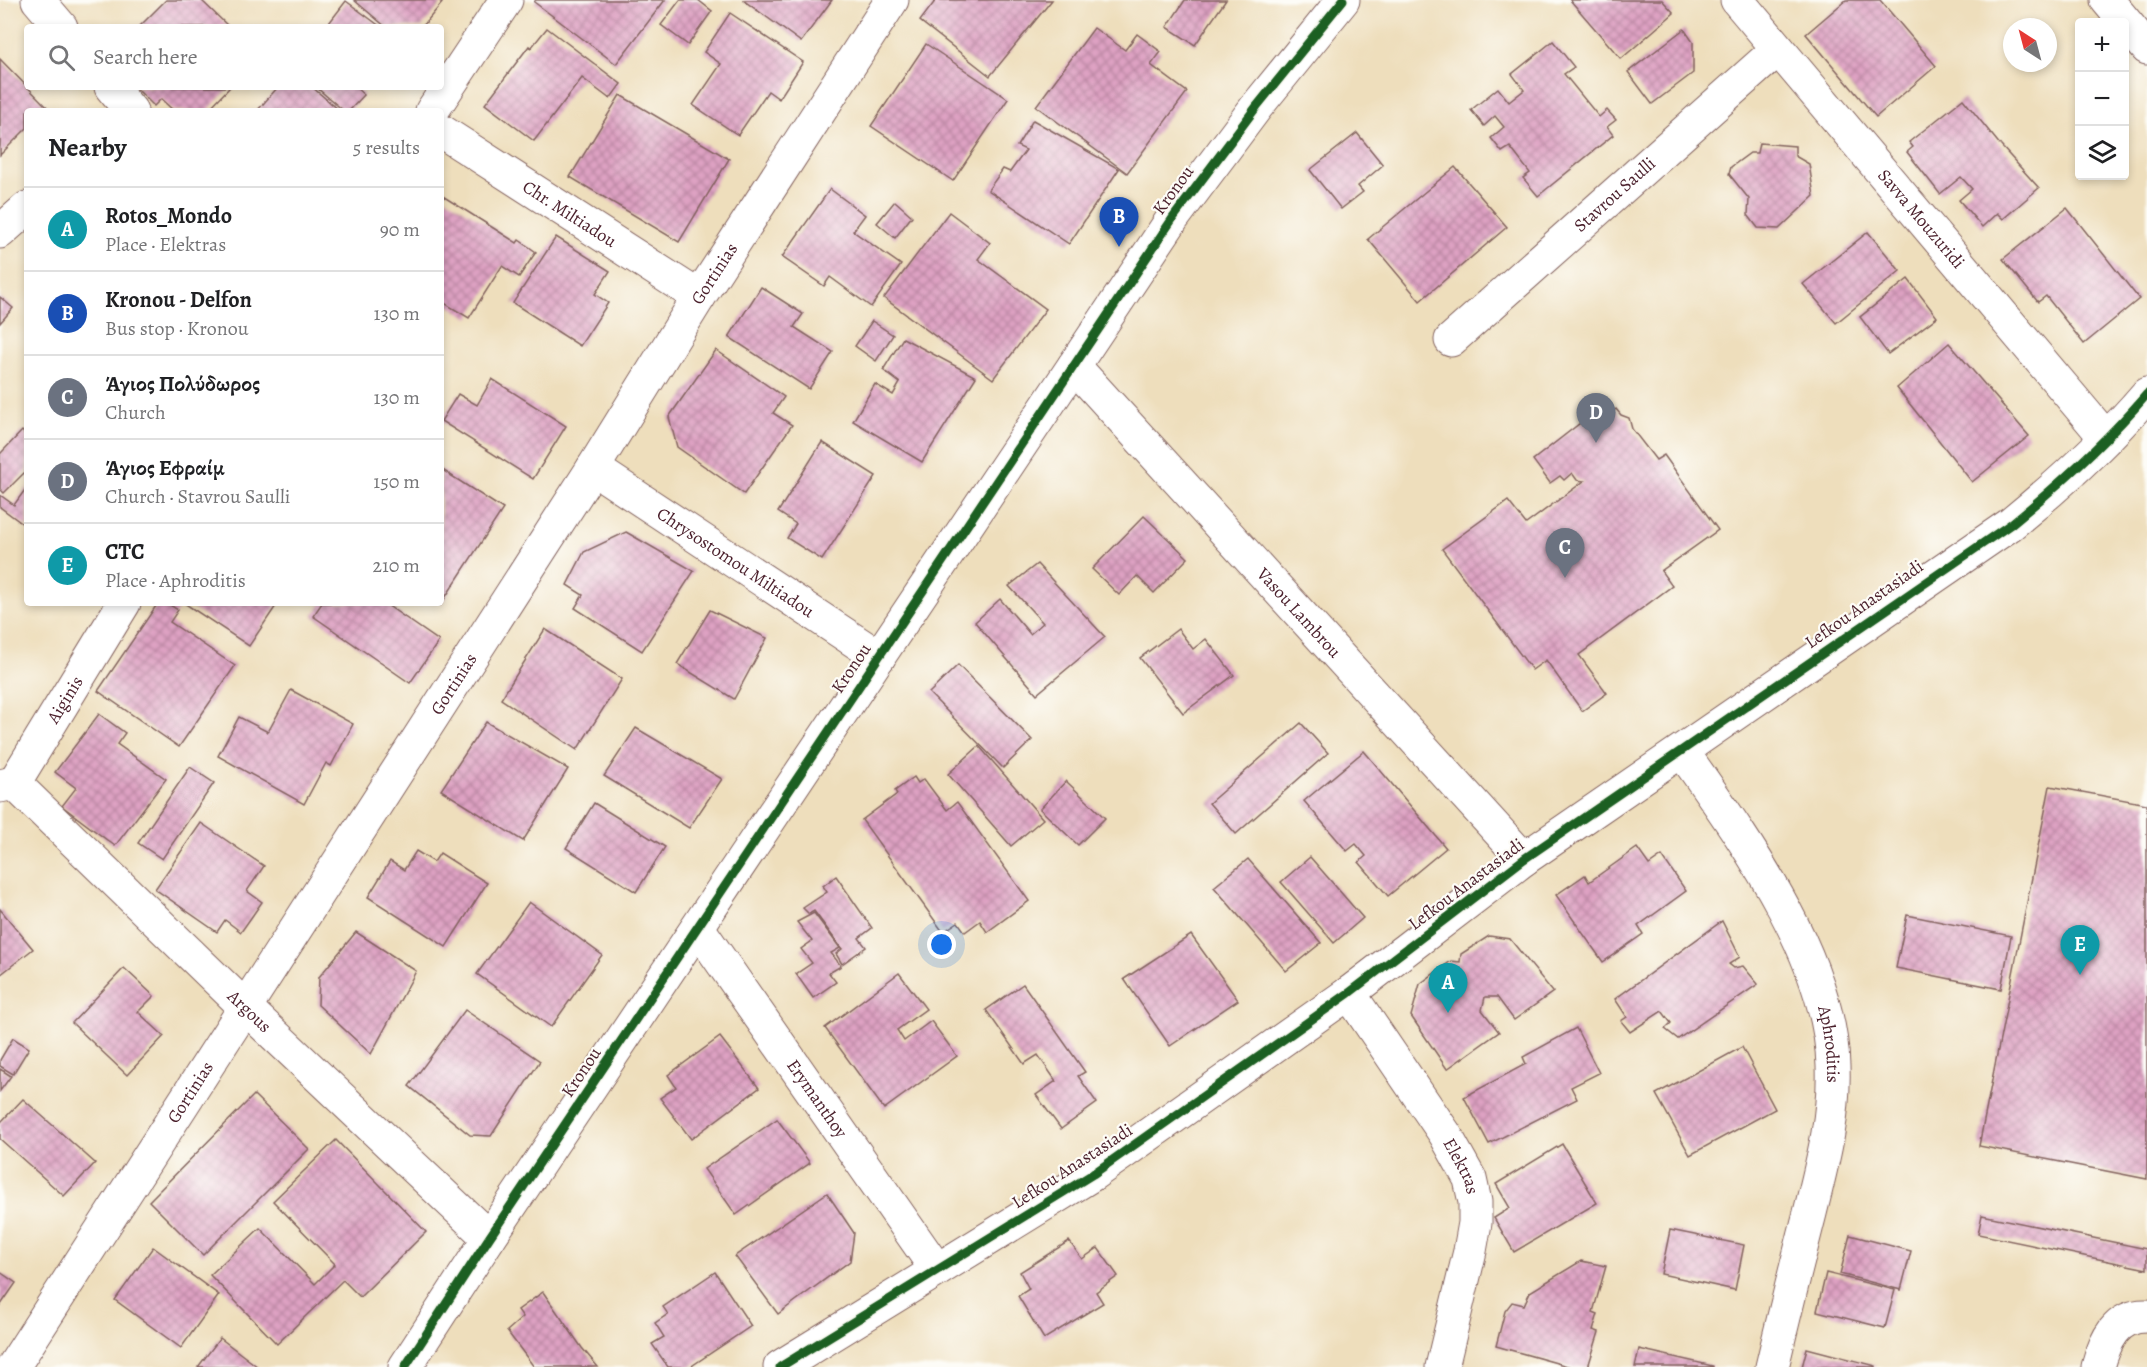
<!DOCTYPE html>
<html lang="en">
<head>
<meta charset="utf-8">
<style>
	body { margin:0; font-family:Alegreya,serif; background:#f6f6f6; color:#202124 }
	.controls { position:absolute; right:18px; top:18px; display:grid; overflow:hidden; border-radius:6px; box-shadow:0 3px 9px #0003 }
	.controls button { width:54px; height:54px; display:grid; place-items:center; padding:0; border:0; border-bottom:2px solid #e0e0e0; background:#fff; color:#202124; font:30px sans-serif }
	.compass { position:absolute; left:2003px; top:18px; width:54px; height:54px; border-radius:50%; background:#fff; box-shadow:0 3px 9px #0003; rotate:324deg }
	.you { position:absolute; left:942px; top:945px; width:21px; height:21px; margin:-15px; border:4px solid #fff; border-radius:50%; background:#1a73e8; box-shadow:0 0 0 9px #1a73e833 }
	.badge { display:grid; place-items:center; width:39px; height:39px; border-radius:50%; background:#0b8043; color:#fff; font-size:20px; font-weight:700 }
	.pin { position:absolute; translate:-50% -50px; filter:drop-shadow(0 2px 3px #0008) }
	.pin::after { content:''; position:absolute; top:32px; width:21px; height:18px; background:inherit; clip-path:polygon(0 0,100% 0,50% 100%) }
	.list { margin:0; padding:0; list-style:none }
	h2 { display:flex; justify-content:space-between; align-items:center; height:78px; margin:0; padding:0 24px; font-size:26px }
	h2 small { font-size:20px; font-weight:400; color:#757577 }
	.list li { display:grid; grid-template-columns:39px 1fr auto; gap:18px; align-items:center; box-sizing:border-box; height:84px; padding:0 24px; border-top:2px solid #e0e0e0 }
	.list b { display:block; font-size:22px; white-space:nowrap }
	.list p { margin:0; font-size:20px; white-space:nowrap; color:#757577 }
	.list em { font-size:20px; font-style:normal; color:#757577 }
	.icon { flex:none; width:33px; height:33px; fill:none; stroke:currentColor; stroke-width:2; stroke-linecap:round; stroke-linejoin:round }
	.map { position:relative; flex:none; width:2147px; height:1367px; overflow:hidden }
	.search { position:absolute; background:#fff; box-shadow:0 3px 9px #0003; left:24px; top:24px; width:420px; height:66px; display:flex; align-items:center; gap:15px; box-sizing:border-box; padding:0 21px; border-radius:6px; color:#757577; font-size:22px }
	.panel { position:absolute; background:#fff; box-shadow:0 3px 9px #0003; left:24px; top:108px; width:420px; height:498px; border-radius:6px }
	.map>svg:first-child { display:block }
	.building { fill:url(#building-cross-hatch) }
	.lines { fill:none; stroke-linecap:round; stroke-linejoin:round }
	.minor-casing { stroke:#83625e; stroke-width:35 }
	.tertiary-casing { stroke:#83625e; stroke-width:35 }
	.minor { stroke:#fff; stroke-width:33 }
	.tertiary { stroke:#fff; stroke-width:33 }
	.cycleway-casing { stroke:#fdfcf7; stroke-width:13 }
	.cycleway { stroke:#1b5e20; stroke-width:9 }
	.labels { text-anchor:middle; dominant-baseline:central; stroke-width:4.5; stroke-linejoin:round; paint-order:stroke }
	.street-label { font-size:18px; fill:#4a1f2b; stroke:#fdfcf7 }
</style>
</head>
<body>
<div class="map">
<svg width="2147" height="1367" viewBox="0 0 2147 1367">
	<defs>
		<pattern id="building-cross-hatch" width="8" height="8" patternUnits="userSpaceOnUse" patternTransform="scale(1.5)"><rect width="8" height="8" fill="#dea2c3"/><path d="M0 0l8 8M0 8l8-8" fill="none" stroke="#b6839f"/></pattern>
	</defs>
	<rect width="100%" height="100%" fill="#fdfcf7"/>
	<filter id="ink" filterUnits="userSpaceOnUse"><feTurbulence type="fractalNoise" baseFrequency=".0167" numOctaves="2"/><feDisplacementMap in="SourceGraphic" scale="12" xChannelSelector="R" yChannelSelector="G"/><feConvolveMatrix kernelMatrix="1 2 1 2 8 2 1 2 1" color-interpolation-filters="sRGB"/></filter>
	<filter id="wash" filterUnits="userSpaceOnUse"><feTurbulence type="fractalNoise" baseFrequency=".008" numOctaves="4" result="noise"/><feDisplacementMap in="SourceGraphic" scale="24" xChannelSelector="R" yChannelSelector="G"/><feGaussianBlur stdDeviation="1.35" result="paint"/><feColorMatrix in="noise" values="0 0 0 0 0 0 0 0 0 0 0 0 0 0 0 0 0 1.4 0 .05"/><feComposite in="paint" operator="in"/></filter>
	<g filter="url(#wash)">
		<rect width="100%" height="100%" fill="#eedebc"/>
		<g id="blocks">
			<!-- building -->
			<g class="building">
				<polygon points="166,0 201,0 229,27 139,27"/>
				<polygon points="354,0 439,0 442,3 422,27 386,27"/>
				<polygon points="536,0 665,0 616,64 534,2"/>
				<polygon points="680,0 698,0 712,11 688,45 661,25"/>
				<polygon points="743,0 832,0 801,42"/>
				<polygon points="936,0 1052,0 990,76 920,21"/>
				<polygon points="1185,0 1226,0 1195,45 1167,27"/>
				<polygon points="1570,0 1662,0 1674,13 1621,59"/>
				<polygon points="1846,0 1880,0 1936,66 1876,117 1806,34"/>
				<polygon points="346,1 381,27 326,27"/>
				<polygon points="730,13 803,62 779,99 768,91 738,135 693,105 721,64 704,52"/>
				<polygon points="547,28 621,84 610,99 582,78 534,141 485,104 529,46 531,48"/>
				<polygon points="1094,28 1125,50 1137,34 1161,52 1151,65 1187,92 1127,173 1036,106"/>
				<polygon points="1684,29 1693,42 1693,73 1652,104 1628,72"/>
				<polygon points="1553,41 1574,67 1564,74 1599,117 1607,110 1616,120 1607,127 1613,135 1538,196 1523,178 1530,173 1510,147 1502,152 1491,138 1504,127 1495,116 1484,126 1471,110 1498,88 1509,102 1524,90 1512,74"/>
				<polygon points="926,44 1008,99 953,181 871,126"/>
				<polygon points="0,59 48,108 45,111 27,111 27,128 0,155"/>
				<polygon points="135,87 230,87 207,111 174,111 161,99 154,106"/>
				<polygon points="278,87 312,87 340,111 257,111"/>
				<polygon points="316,87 355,87 364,95 349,111 344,111"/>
				<polygon points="620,95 729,159 679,242 570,177"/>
				<polygon points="1963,99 2001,146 2039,188 2003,219 1997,213 1982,227 1959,200 1972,189 1961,177 1940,194 1907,152 1913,147 1909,142"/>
				<polygon points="1033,120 1119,169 1069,244 988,190 1003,169 1010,172 1026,150 1017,146"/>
				<polygon points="1357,133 1383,165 1358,186 1363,192 1341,209 1310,170"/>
				<polygon points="1759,143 1795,146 1795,156 1809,164 1814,196 1779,229 1758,228 1748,215 1749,199 1729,174 1731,167 1750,153 1757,153"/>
				<polygon points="1455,167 1507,227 1420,301 1368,239"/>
				<polygon points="830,189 865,215 853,231 901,265 871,307 830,277 824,286 782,257"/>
				<polygon points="441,195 517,243 519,240 536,252 519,277 502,266 469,318 441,301"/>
				<polygon points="895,201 912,216 895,238 877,223"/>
				<polygon points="2067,208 2139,299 2084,344 2046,296 2038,302 2003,259"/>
				<polygon points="949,212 990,243 978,259 1046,309 993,379 884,298"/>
				<polygon points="1868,232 1900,271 1836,323 1803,284"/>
				<polygon points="556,237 610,271 595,294 608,303 580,346 513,303"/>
				<polygon points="1908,279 1937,317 1888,354 1860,317"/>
				<polygon points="761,287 803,314 794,327 833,352 809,389 729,337"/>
				<polygon points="0,297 13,308 0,323"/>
				<polygon points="872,321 893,335 876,361 855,346"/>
				<polygon points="903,338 976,377 922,462 853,421 875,384 893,395 900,383 883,370"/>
				<polygon points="1949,343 2029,436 1972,482 1897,388"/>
				<polygon points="716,350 784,397 773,413 792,425 744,494 677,447 669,417"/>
				<polygon points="492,379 566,426 533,479 441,421 458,394 477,405"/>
				<polygon points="1616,409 1621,415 1629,418 1632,429 1656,460 1664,455 1718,530 1661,571 1672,586 1579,655 1607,693 1582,711 1546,660 1532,670 1442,549 1508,501 1526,524 1584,481 1577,480 1572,473 1564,480 1560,476 1550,483 1533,460 1593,413 1606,416"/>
				<polygon points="22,431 27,436 27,470 4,493 0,489 0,454"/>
				<polygon points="822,442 876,476 822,560 787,538 796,524 778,512"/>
				<polygon points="441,469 503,509 441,604"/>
				<polygon points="27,487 27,527 0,507 0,495 14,505"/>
				<polygon points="1144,516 1188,558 1154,593 1137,576 1119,595 1092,569"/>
				<polygon points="626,532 694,571 642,651 575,608 583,595 567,585 584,552"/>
				<polygon points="1037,564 1105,637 1037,694 975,622 1000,599 1030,634 1043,623 1009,586"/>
				<polygon points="158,603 167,603 178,610 170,622 235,666 179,747 98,691"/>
				<polygon points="184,603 278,603 249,646"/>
				<polygon points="322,603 384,603 439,641 410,683 313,616"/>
				<polygon points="710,610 767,638 734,699 677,664"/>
				<polygon points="545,629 622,679 577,750 501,699"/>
				<polygon points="1178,629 1193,649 1206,639 1234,675 1183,713 1140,658"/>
				<polygon points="958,665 1032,740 1003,768 929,693"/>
				<polygon points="291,690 353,724 331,766 326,763 304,804 218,756 239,717 268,732"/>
				<polygon points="99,714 125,733 117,744 166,779 115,846 62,806 76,788 55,772"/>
				<polygon points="486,722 568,769 523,841 441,790"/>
				<polygon points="1301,723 1328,753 1236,834 1209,803"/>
				<polygon points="636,728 722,779 689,828 604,776"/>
				<polygon points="979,746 1043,819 1011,846 948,774"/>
				<polygon points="1364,751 1446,848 1388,896 1359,862 1366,856 1356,844 1347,851 1304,801"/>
				<polygon points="190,767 214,783 162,859 138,843"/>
				<polygon points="914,777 918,783 924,779 947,810 957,802 1029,901 987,932 980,921 965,932 958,922 943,932 862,820 897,794 895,791"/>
				<polygon points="1066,781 1105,818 1078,845 1040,809"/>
				<polygon points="2050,786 2147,804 2147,1179 1979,1146"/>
				<polygon points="594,803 665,847 636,892 566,848"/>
				<polygon points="201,823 264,866 247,891 262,902 241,932 225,920 217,932 155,889"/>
				<polygon points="1637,848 1649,865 1662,856 1686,891 1638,926 1643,934 1603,962 1556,895 1585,875 1589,882"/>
				<polygon points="416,851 434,862 440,853 487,883 446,947 368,897 390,861 404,870"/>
				<polygon points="1310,857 1363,918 1334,943 1281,882"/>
				<polygon points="1248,859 1321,943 1286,971 1214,887"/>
				<polygon points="836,876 872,928 859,938 866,947 842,964 836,954 842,949 814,911 809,914 803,908 827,892 823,886"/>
				<polygon points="529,902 602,955 551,1027 477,974"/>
				<polygon points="0,909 33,949 0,975"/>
				<polygon points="814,913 840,948 831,953 841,966 829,973 836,982 813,998 796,974 812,963 801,949 812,941 797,922"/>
				<polygon points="1907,915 2011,936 2001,989 1896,968"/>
				<polygon points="1722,921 1740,957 1729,964 1734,968 1743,966 1758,984 1678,1039 1665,1029 1671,1023 1662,1011 1630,1032 1621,1021 1627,1017 1615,999"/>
				<polygon points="356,932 416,971 371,1054 318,1005 319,977"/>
				<polygon points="1191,935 1238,1000 1170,1046 1124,979"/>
				<polygon points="1489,936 1510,939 1553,992 1514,1020 1497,997 1485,997 1482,1010 1499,1032 1447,1069 1411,1016 1420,984 1451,961 1460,962 1461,954"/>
				<polygon points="124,968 154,996 138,1012 164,1036 127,1075 72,1023"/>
				<polygon points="899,973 926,1009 897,1030 904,1041 931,1021 957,1056 884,1109 825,1028"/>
				<polygon points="1023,984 1085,1072 1078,1076 1097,1103 1061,1129 1036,1095 1056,1081 1038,1055 1024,1064 986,1010"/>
				<polygon points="465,1010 540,1061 491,1136 470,1135 409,1086"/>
				<polygon points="1576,1028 1599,1073 1571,1087 1577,1099 1489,1144 1464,1097 1526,1064 1523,1057"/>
				<polygon points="720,1037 759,1088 691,1139 660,1098 676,1087 668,1075"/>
				<polygon points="13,1038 29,1048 13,1074 0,1066 0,1060"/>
				<polygon points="1742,1047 1775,1109 1690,1155 1656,1094"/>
				<polygon points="0,1069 11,1076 0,1091"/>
				<polygon points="254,1095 309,1149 203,1255 149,1201"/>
				<polygon points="23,1099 95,1163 64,1196 0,1139 0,1123"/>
				<polygon points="777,1119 810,1163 736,1215 704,1169"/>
				<polygon points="336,1140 426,1232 360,1297 343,1280 277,1344 210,1275 260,1228 315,1284 335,1264 273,1201"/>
				<polygon points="1562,1144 1597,1203 1514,1252 1494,1218 1510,1208 1496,1184"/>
				<polygon points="827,1193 854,1233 850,1261 778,1314 735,1256"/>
				<polygon points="1982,1215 2147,1249 2147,1269 1978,1234"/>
				<polygon points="1670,1230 1744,1245 1735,1290 1661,1274"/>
				<polygon points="1850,1235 1911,1251 1901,1290 1840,1274"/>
				<polygon points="1069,1241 1082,1259 1098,1248 1118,1276 1096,1292 1103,1303 1044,1339 1018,1296 1029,1289 1020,1272"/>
				<polygon points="153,1247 219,1295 181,1348 115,1300"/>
				<polygon points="1581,1261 1606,1266 1593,1312 1598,1314 1593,1330 1599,1332 1588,1367 1571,1367 1496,1346 1505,1311 1512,1302 1524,1305 1530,1292"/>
				<polygon points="0,1272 16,1283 0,1306"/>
				<polygon points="715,1272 751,1326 690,1367 668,1367 652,1344 664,1337 655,1323 668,1314 663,1307"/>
				<polygon points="1826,1273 1895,1290 1885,1328 1817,1311"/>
				<polygon points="543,1292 582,1348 598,1367 534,1367 507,1331 523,1317 518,1310"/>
				<polygon points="220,1338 258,1367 198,1367"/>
				<polygon points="1807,1348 1876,1366 1876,1367 1802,1367"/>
				<polygon points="1639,1349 1713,1366 1713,1367 1635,1367"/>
			</g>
		</g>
	</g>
	<g filter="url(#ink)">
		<use href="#blocks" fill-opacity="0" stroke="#83625e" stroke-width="1.5"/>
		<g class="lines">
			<!-- minor casing -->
			<g class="minor-casing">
				<g id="minor">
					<polyline points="38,0 61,27"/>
					<path id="s1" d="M1737,0L2106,438"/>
					<polyline points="2107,0 2147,48"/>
					<polyline points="111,87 131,111"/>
					<polyline points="432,111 506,0"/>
					<path id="s2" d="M441,131L699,297"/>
					<polyline points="0,232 27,208"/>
					<path id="s3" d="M1451,340L1778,49"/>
					<path id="s4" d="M1074,366L1524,859"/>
					<path id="s5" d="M593,468L879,657"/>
					<path id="s6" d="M1682,751C1743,838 1830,956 1833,1066C1835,1117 1822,1164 1810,1213C1797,1264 1784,1316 1772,1367"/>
					<path id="s7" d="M14,783L245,1007L489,1238"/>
					<path id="s8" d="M0,786L14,783L124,603"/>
					<path id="s9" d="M698,928L937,1270"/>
					<path id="s10" d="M1349,993L1445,1134L1470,1179L1475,1202V1223L1470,1251L1442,1367"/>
					<path id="s11" d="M13,1367L593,468L699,297L892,0"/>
					<path d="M780,1367L1093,1174L1349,993L1524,859L2011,524C2060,484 2106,442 2147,394"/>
					<path d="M2098,1367C2105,1341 2116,1315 2147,1316"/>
				</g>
			</g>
			<!-- tertiary casing -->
			<g class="tertiary-casing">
				<polyline id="tertiary" points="405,1367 489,1238 1173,218 1257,106 1343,0"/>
			</g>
			<!-- minor -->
			<use href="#minor" class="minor"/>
			<!-- tertiary -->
			<use href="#tertiary" class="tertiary"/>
			<!-- cycleway casing -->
			<g class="cycleway-casing">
				<g id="cycleway">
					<polyline points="405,1367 489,1238 1173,218 1257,106 1343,0"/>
					<path d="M780,1367L1093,1174L1349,993L1524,859L2011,524C2060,484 2106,442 2147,394"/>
				</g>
			</g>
			<!-- cycleway -->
			<use href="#cycleway" class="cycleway"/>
		</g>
	</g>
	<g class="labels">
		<!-- street labels -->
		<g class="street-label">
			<text transform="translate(1173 190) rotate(-54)">Kronou</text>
			<text stroke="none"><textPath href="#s3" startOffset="219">Stavrou Saulli</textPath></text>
			<text stroke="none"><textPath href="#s2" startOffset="153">Chr. Miltiadou</textPath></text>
			<text stroke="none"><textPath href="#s1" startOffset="286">Savva Mouzuridi</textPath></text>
			<text stroke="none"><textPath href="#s11" startOffset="1299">Gortinias</textPath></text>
			<text stroke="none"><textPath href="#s5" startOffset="171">Chrysostomou Miltiadou</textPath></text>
			<text transform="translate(1864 604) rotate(-35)">Lefkou Anastasiadi</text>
			<text stroke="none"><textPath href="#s4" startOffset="334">Vasou Lambrou</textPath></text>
			<text transform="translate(851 668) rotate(-56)">Kronou</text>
			<text stroke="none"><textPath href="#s11" startOffset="813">Gortinias</textPath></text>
			<text stroke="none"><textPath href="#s8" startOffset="112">Aiginis</textPath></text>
			<text transform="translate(1466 884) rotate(-37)">Lefkou Anastasiadi</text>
			<text stroke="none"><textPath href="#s7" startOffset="328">Argous</textPath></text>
			<text stroke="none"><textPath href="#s6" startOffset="332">Aphroditis</textPath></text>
			<text transform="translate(581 1072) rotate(-56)">Kronou</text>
			<text stroke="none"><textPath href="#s11" startOffset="327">Gortinias</textPath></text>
			<text stroke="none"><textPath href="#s9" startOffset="208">Erymanthoy</textPath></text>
			<text transform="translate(1072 1166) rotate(-33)">Lefkou Anastasiadi</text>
			<text stroke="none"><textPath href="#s10" startOffset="207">Elektras</textPath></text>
		</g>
	</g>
</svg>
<div class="controls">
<button>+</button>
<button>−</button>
<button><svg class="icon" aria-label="layers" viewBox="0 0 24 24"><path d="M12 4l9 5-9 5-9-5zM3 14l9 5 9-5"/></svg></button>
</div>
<svg class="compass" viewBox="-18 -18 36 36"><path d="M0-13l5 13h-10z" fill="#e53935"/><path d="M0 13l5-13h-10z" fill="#757577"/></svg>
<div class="you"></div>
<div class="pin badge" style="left:1448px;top:1013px;background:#0f9aa8">A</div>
<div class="pin badge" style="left:1119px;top:247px;background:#1a4fb4">B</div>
<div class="pin badge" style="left:1565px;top:578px;background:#6b7280">C</div>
<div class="pin badge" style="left:1596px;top:443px;background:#6b7280">D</div>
<div class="pin badge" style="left:2080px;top:975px;background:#0f9aa8">E</div>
<div class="search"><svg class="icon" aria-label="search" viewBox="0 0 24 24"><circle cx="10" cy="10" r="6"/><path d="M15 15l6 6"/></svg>Search here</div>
<section class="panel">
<h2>Nearby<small>5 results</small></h2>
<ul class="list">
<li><span class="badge" style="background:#0f9aa8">A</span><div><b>Rotos_Mondo</b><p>Place · Elektras</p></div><em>90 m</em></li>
<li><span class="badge" style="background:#1a4fb4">B</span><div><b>Kronou - Delfon</b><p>Bus stop · Kronou</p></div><em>130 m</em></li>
<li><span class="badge" style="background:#6b7280">C</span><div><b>Άγιος Πολύδωρος</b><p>Church</p></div><em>130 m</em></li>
<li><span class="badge" style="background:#6b7280">D</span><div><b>Άγιος Εφραίμ</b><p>Church · Stavrou Saulli</p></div><em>150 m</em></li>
<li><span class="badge" style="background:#0f9aa8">E</span><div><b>CTC</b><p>Place · Aphroditis</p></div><em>210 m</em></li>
</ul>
</section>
</div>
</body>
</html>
